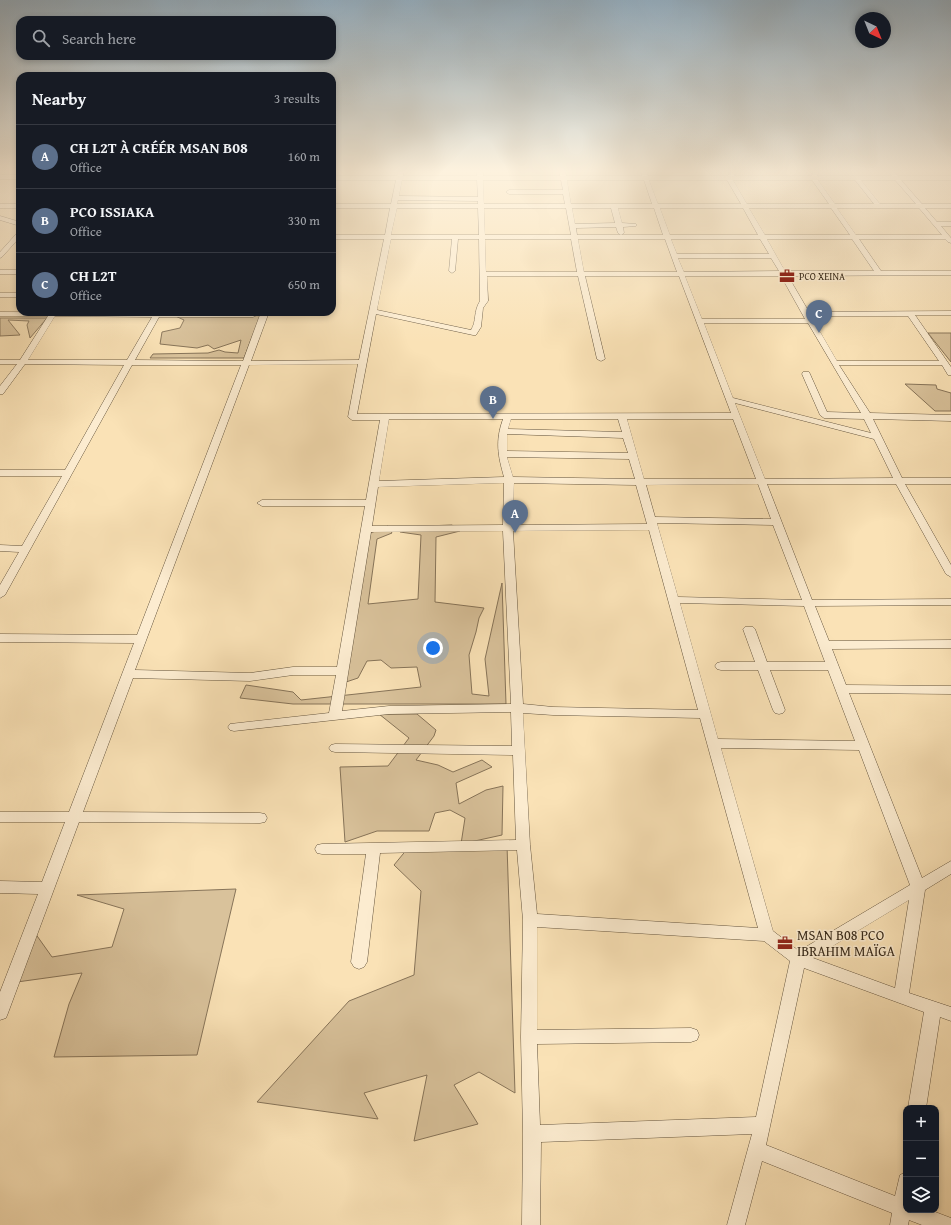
<!DOCTYPE html>
<html lang="en">
<head>
<meta charset="utf-8">
<style>
	body { margin:0; font-family:"Gentium Book Plus",serif; background:#20242c; color:#f1f3f6 }
	.controls { position:absolute; right:12px; bottom:12px; display:grid; overflow:hidden; border-radius:8px; box-shadow:0 2px 6px #0003 }
	.controls button { width:36px; height:36px; display:grid; place-items:center; padding:0; border:0; border-bottom:1px solid #363941; background:#171b24; color:#f1f3f6; font:20px sans-serif }
	.compass { position:absolute; left:855px; top:12px; width:36px; height:36px; border-radius:50%; background:#171b24; box-shadow:0 2px 6px #0003; rotate:137deg }
	.you { position:absolute; left:433px; top:648px; width:14px; height:14px; margin:-10px; border:3px solid #fff; border-radius:50%; background:#1a73e8; box-shadow:0 0 0 6px #1a73e833 }
	.badge { display:grid; place-items:center; width:26px; height:26px; border-radius:50%; background:#1a73e8; color:#fff; font-size:13px; font-weight:700 }
	.pin { position:absolute; translate:-50% -33px; filter:drop-shadow(0 1px 2px #0008) }
	.pin::after { content:''; position:absolute; top:21px; width:14px; height:12px; background:inherit; clip-path:polygon(0 0,100% 0,50% 100%) }
	.list { margin:0; padding:0; list-style:none }
	h2 { display:flex; justify-content:space-between; align-items:center; height:52px; margin:0; padding:0 16px; font-size:17px }
	h2 small { font-size:13px; font-weight:400; color:#9ea1a6 }
	.list li { display:grid; grid-template-columns:26px 1fr auto; gap:12px; align-items:center; box-sizing:border-box; height:64px; padding:0 16px; border-top:1px solid #363941 }
	.list b { display:block; font-size:15px; white-space:nowrap }
	.list p { margin:0; font-size:13px; white-space:nowrap; color:#9ea1a6 }
	.list em { font-size:13px; font-style:normal; color:#9ea1a6 }
	.icon { flex:none; width:22px; height:22px; fill:none; stroke:currentColor; stroke-width:2; stroke-linecap:round; stroke-linejoin:round }
	.map { position:relative; flex:none; width:951px; height:1225px; overflow:hidden }
	.search { position:absolute; background:#171b24; box-shadow:0 2px 6px #0003; left:16px; top:16px; width:320px; height:44px; display:flex; align-items:center; gap:10px; box-sizing:border-box; padding:0 14px; border-radius:12px; color:#9ea1a6; font-size:15px }
	.panel { position:absolute; background:#171b24; box-shadow:0 2px 6px #0003; left:16px; top:72px; width:320px; height:244px; border-radius:12px }
	.map>svg:first-child { display:block }
	.green { fill:#d9c29b; stroke:#877459 }
	.lines { fill:none; stroke-linecap:round; stroke-linejoin:round }
	.minor-casing { stroke:#66563f; stroke-width:1 }
	.minor { fill:#fcecd0; fill-rule:evenodd }
	.labels { text-anchor:middle; dominant-baseline:central; stroke-width:3; stroke-linejoin:round; paint-order:stroke }
	.far-poi-label { font-size:10px; fill:#352717; stroke:#fcecd0; text-anchor:start }
	.near-poi-label { font-size:14px; fill:#352717; stroke:#fcecd0; text-anchor:start }
</style>
</head>
<body>
<div class="map">
<svg width="951" height="1225" viewBox="0 0 951 1225">
	<rect width="100%" height="100%" fill="#fae2b6"/>
	<filter id="stains"><feTurbulence type="fractalNoise" baseFrequency=".005" numOctaves="4"/><feColorMatrix values="0 0 0 0 .2 0 0 0 0 .09 0 0 0 0 .02 0 0 0 .5 -.17"/></filter>
	<radialGradient id="worn" r=".72"><stop offset=".6" stop-color="#630" stop-opacity="0"/><stop offset="1" stop-color="#630" stop-opacity=".3"/></radialGradient>
	<!-- green -->
	<g class="green">
		<polygon points="171,314 261,314 244,358 150,358 153,354 208,353 219,350 225,352 238,353 241,340 214,349 208,345 197,348 160,344 162,332 180,328 184,320"/>
		<polygon points="0,318 47,318 30,338 27,325 29,321 8,320 20,335 0,336"/>
		<polygon points="928,333 951,333 951,362"/>
		<polygon points="905,384 936,385 937,389 951,393 951,411 935,411"/>
		<polygon points="452,525 460,531 436,537 435,602 484,608 479,618 476,632 469,655 472,694 489,696 485,659 502,583 506,704 293,704 240,698 246,685 293,692 301,700 421,687 417,667 391,668 381,660 367,661 358,678 337,685 368,534 388,526 392,533 377,539 368,604 418,599 421,535 400,532 401,527"/>
		<polygon points="379,714 417,714 436,730 434,736 416,760 438,765 453,772 482,760 492,767 456,783 459,804 486,790 503,786 502,835 461,844 465,818 450,810 435,813 429,831 377,831 345,842 340,767 388,766 409,738"/>
		<polygon points="507,845 515,1093 479,1072 454,1085 478,1124 414,1141 427,1075 364,1093 378,1119 257,1102 349,1001 414,975 421,891 394,865 408,848"/>
		<polygon points="236,889 197,1055 54,1057 69,1004 82,973 17,982 35,933 52,957 112,947 124,909 77,895"/>
	</g>
	<g class="lines">
		<!-- minor casing -->
		<g class="minor-casing">
			<g id="minor">
				<path d="M398,170H404L403,176H477V170H483V176H560L559,170H565L566,176H642L640,170H646L648,176H727L734,170H740L734,176H812L813,170H819L817,176H892L887,170H893L898,176H951V180H901L922,204H951V208H925L937,222H951V226H941L951,238V243L948,242L945,239H859L881,271H951V275L788,276L809,312L951,311V315H915L951,367V375H948L942,365H839L870,413L951,415V421L873,419L902,478H951V484H905L951,565V577L946,574L896,484H767L812,600L951,599V605L815,606L829,641L951,640V648L832,649L846,685L951,686V694L849,693L922,878L951,861V874L925,890L909,993L951,1007V1021L940,1017L926,1108H908L924,1012L804,968L766,1145L895,1196L900,1175L906,1172V1210H930L951,1218V1225H922L909,1220L908,1225H890L892,1213L762,1161L745,1225H727L752,1134L541,1142L540,1225H522L523,1134L521,1037L523,920L517,850L380,853L367,962L364,967L359,969L354,967L351,962L366,854H322L317,853L315,849L317,845L322,844L516,840L513,755L335,752L331,751L329,748L331,745L335,744L512,746L511,712L389,714L234,731L230,730L228,727L230,724L329,713L336,675H293L250,681L133,678L83,812L260,813L265,814L267,818L265,822L260,823L79,822L8,1013L6,1018L0,1020V992L38,894L0,893V881L42,882L65,822H0V812H69L134,643L0,642V634L137,635L241,365H132L5,595L0,598V585L19,552L0,551V545L22,546L62,476H0V470H65L124,365L25,364L3,394H0V386L17,364H0V360H20L48,316H0V312L256,313L257,315L253,317H159L135,360L237,361H243L261,312H269L251,361L359,360L384,239H332V235H385L390,208H332V204H391L396,180H332V176H397ZM402,180H477L478,197L399,196ZM483,180H561L563,190H509L506,192L509,194H563L565,204H484ZM567,180H644L652,204H571ZM649,180H727L741,204H658ZM733,180H812L829,204H747ZM818,180H855L874,204H835ZM861,180H895L916,204H880ZM398,200L478,201V204H397ZM397,208H478L479,235H391ZM484,208H566L571,235H485ZM572,208H611L615,223L575,224ZM618,208H654L663,235H577L576,228L616,227L618,233L621,235L624,233L623,227L636,226V224L622,223ZM660,208H743L758,235H670ZM749,208H831L850,235H765ZM837,208H919L942,235H856ZM391,239H452L449,271L452,273L455,271L458,239H479L480,301C473,312 477,321 471,330L377,310ZM485,239H571L577,272H486ZM578,239H665L677,272H584ZM671,239H760L769,254H677ZM767,239H852L874,271H785ZM678,258H771L779,271L684,272ZM487,276H578L597,359L601,361L605,359L585,276H679L731,413L357,414L376,314L473,335H476L481,327L483,308L488,301ZM685,276H781L805,319H702ZM55,316L152,317L127,360H28ZM811,316H908L939,361H837ZM704,323H808L861,413L827,412L810,374L809,372H803L802,374L820,415L824,418L864,419L871,433L733,398ZM358,364L348,417L352,420H380L366,500H262L257,503L262,506H365L337,667H293L250,673L135,670L249,365ZM735,403L874,439L893,478L765,479ZM389,419H503C495,441 498,456 504,477L379,481ZM511,419H618L622,432L508,429ZM627,419H733L756,479H644ZM507,434L623,438L628,453L507,451ZM507,457L629,459L635,479L513,477ZM504,483L503,525L372,526L378,487ZM514,483L636,485L647,524L513,525ZM758,484L771,519L655,517L646,485ZM657,523L773,525L802,600L678,597ZM649,530L698,710L553,707L523,704L513,531ZM503,531L511,704L389,706L342,711L371,532ZM680,603L804,606L825,662H767L755,629L753,627H745L743,629L755,662H721L717,663L715,666L717,669L721,670H758L773,710L775,713L779,714L783,713L785,710L770,670H828L855,741L718,739ZM523,713L553,715L700,718L758,928L537,914L530,845ZM721,748L859,750L910,885L799,951L773,931ZM909,900L895,988L813,958ZM537,927L764,941L790,961L756,1117L540,1125L537,1044L691,1042L697,1040L699,1035L697,1030L691,1028L537,1030Z"/>
				<rect x="0" y="175" width="20" height="4"/>
				<rect x="0" y="204" width="20" height="4"/>
				<polygon points="0,216 20,222 20,226 0,220"/>
				<polygon points="20,231 20,237 2,257 0,258 0,252 18,232"/>
				<rect x="0" y="270" width="20" height="4"/>
				<rect x="0" y="293" width="20" height="4"/>
			</g>
		</g>
		<!-- minor -->
		<use href="#minor" class="minor"/>
	</g>
	<!-- sky -->
	<linearGradient id="sky" x2="0" y2="1"><stop stop-color="#94adbe"/><stop offset="0.5" stop-color="#fdf2de"/><stop offset="1" stop-color="#fdf2de" stop-opacity="0"/></linearGradient>
	<rect width="951" height="342" fill="url(#sky)"/>
	<!-- icons -->
	<defs>
		<g id="office-bare" transform="scale(1.2)"><path d="M-6-3h4V-5.5h4V-3h4V5H-6ZM-1-4.5V-3h2v-1.5ZM-6 0V1H6V0Z" fill="#8f2418" stroke="#fcecd0" stroke-width="2.5" paint-order="stroke"/></g>
	</defs>
	<g fill-rule="evenodd">
		<use href="#office-bare" x="787" y="276"/>
		<use href="#office-bare" x="785" y="943"/>
	</g>
	<g class="labels">
		<!-- far-poi labels -->
		<g class="far-poi-label">
			<text x="799" y="276">PCO XEINA</text>
		</g>
		<!-- near-poi labels -->
		<g class="near-poi-label">
			<text x="797" y="935">MSAN B08 PCO<tspan x="797" dy="16">IBRAHIM MAÏGA</tspan></text>
		</g>
	</g>
	<rect width="100%" height="100%" filter="url(#stains)"/>
	<rect width="100%" height="100%" fill="url(#worn)"/>
</svg>
<div class="controls">
<button>+</button>
<button>−</button>
<button><svg class="icon" aria-label="layers" viewBox="0 0 24 24"><path d="M12 4l9 5-9 5-9-5zM3 14l9 5 9-5"/></svg></button>
</div>
<svg class="compass" viewBox="-18 -18 36 36"><path d="M0-13l5 13h-10z" fill="#e53935"/><path d="M0 13l5-13h-10z" fill="#9ea1a6"/></svg>
<div class="you"></div>
<div class="pin badge" style="left:515px;top:533px;background:#5c6f8a">A</div>
<div class="pin badge" style="left:493px;top:419px;background:#5c6f8a">B</div>
<div class="pin badge" style="left:819px;top:333px;background:#5c6f8a">C</div>
<div class="search"><svg class="icon" aria-label="search" viewBox="0 0 24 24"><circle cx="10" cy="10" r="6"/><path d="M15 15l6 6"/></svg>Search here</div>
<section class="panel">
<h2>Nearby<small>3 results</small></h2>
<ul class="list">
<li><span class="badge" style="background:#5c6f8a">A</span><div><b>CH L2T À CRÉÉR MSAN B08</b><p>Office</p></div><em>160 m</em></li>
<li><span class="badge" style="background:#5c6f8a">B</span><div><b>PCO ISSIAKA</b><p>Office</p></div><em>330 m</em></li>
<li><span class="badge" style="background:#5c6f8a">C</span><div><b>CH L2T</b><p>Office</p></div><em>650 m</em></li>
</ul>
</section>
</div>
</body>
</html>
